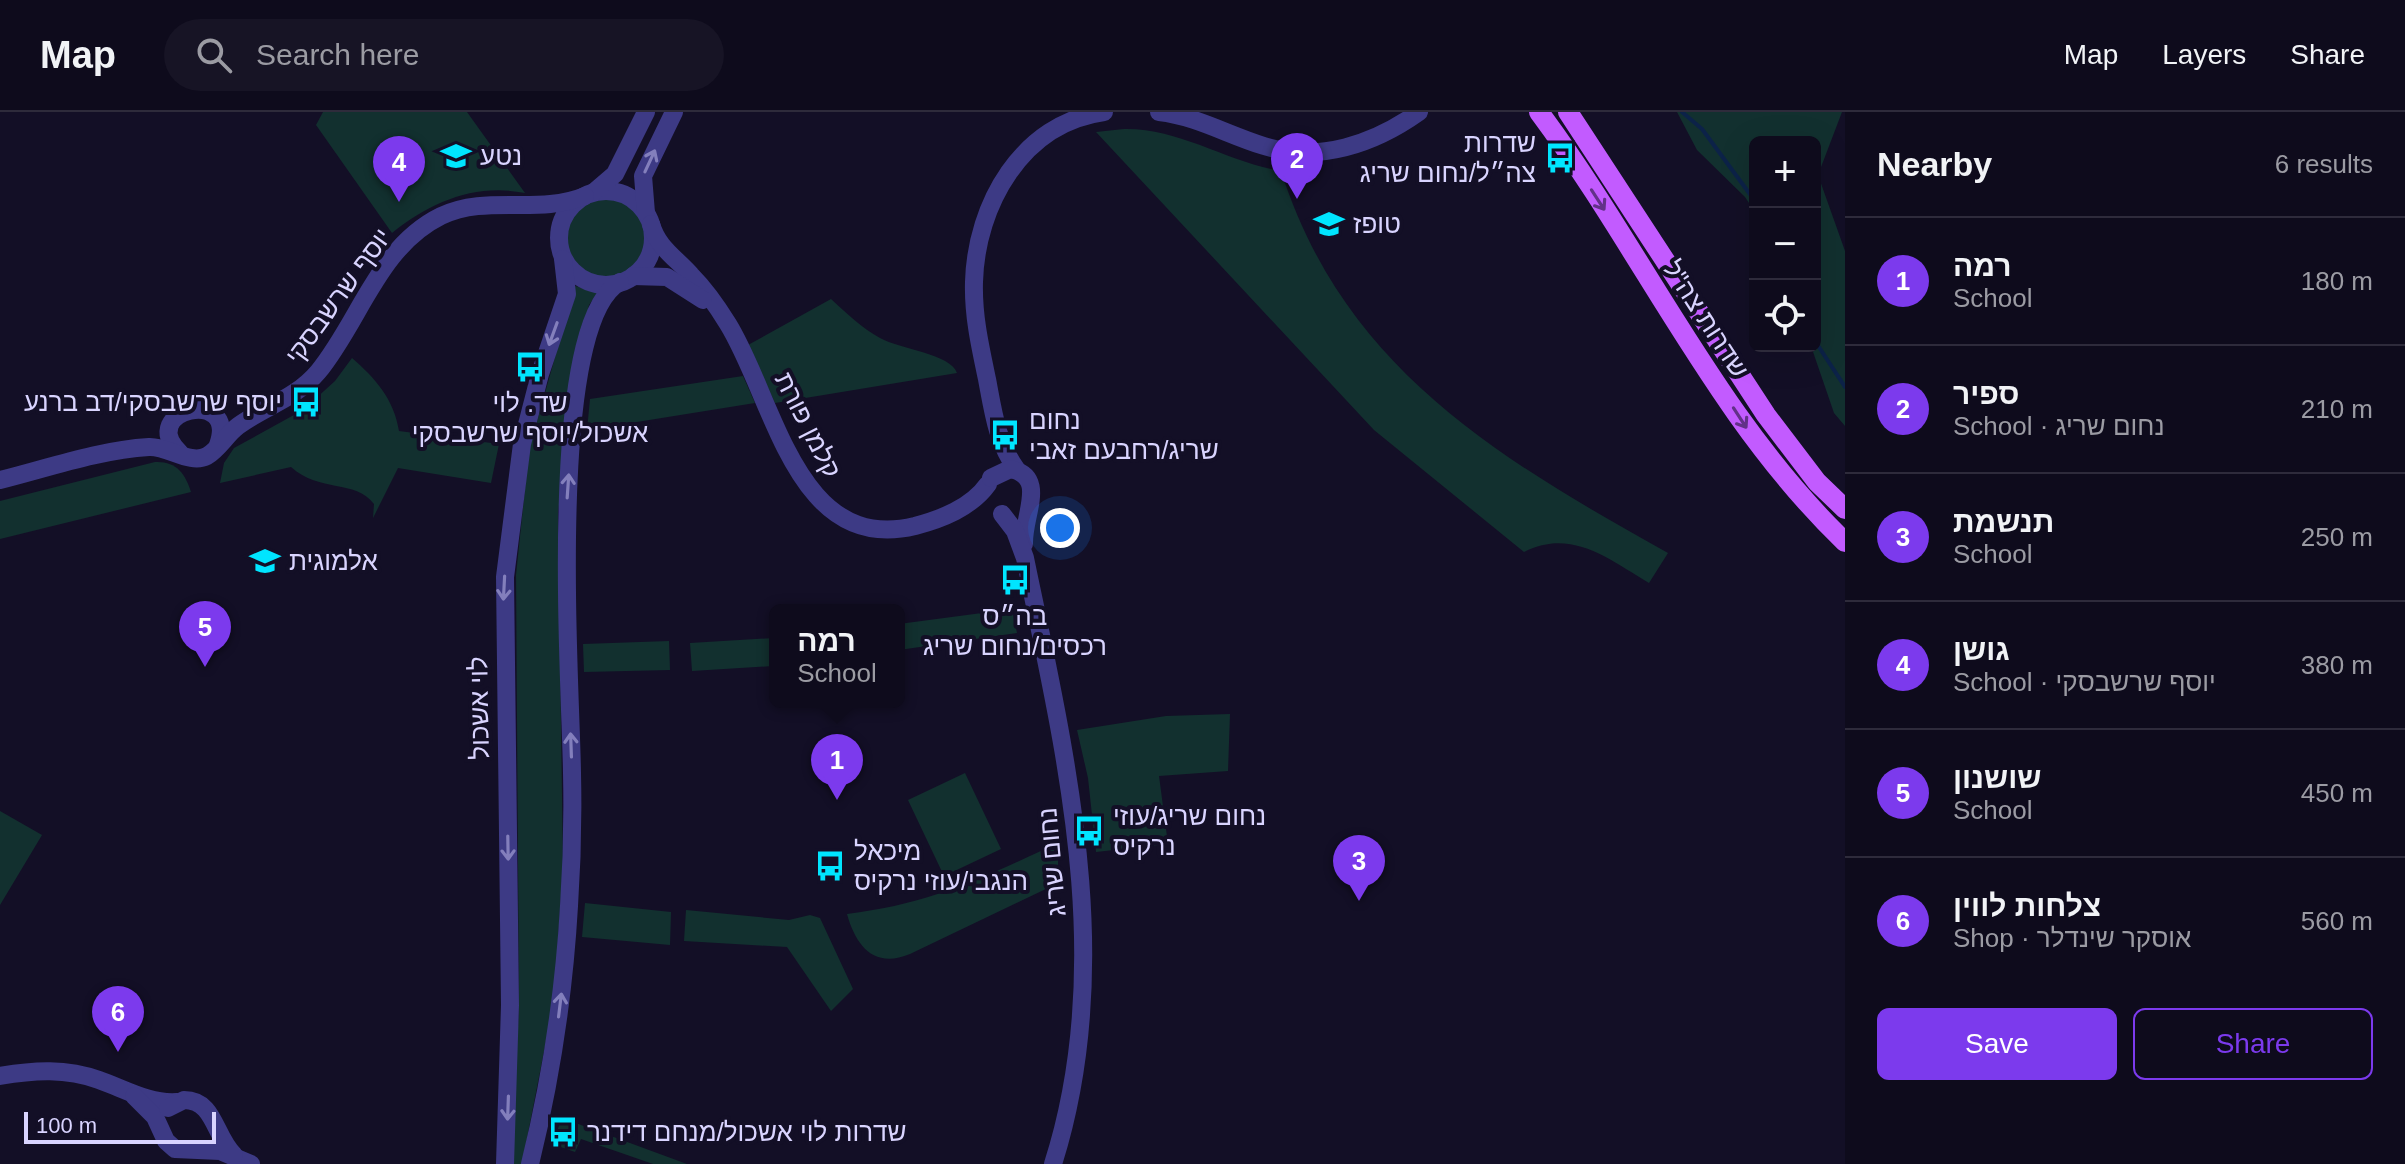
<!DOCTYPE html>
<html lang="en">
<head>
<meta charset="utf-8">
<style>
	body { margin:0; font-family:Arial,"Noto Sans Hebrew",sans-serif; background:#171425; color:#f1f3f6 }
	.controls { position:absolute; right:24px; top:24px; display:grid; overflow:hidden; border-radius:12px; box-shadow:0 8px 32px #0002 }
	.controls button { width:72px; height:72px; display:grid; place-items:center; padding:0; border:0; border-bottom:2px solid #2e2b3b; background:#0e0b1c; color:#f1f3f6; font:40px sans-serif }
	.scale { position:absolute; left:24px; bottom:20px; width:192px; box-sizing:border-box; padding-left:8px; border:4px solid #d9d4ff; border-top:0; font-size:22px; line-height:28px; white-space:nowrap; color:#d9d4ff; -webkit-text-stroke:6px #130f26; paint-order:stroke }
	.you { position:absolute; left:1060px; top:416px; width:28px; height:28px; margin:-20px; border:6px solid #fff; border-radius:50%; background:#1a73e8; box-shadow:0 0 0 12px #1a73e833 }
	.badge { display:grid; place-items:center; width:52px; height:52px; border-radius:50%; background:#7c3aed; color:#fff; font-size:26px; font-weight:700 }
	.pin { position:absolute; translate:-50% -66px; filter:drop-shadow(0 2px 4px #0008) }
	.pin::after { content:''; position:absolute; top:42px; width:28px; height:24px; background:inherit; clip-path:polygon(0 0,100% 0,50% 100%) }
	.popup { position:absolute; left:769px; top:492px; width:136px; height:104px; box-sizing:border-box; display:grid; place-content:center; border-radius:12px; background:#0e0b1c; filter:drop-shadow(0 2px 6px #0005); font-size:26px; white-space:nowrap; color:#9b9ba3 }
	.popup b { font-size:30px; color:#f1f3f6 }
	.popup::after { content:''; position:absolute; left:50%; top:100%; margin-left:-16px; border:16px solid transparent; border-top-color:#0e0b1c }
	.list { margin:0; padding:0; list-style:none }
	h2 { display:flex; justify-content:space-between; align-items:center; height:104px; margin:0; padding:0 32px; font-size:34px }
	h2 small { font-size:26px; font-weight:400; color:#9b9ba3 }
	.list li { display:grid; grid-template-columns:52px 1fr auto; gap:24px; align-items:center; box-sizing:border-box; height:128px; padding:0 32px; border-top:2px solid #2e2b3b }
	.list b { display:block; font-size:30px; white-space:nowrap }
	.list p { margin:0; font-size:26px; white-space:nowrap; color:#9b9ba3 }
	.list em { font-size:26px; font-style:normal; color:#9b9ba3 }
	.actions { display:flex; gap:16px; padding:24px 32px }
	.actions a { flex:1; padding:18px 0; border:2px solid #7c3aed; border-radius:12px; text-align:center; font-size:28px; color:#7c3aed }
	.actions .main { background:#7c3aed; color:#fff }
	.icon { flex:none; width:44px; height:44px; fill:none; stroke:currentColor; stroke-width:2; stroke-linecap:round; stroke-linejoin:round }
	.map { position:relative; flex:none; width:1845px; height:1052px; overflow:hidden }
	header { display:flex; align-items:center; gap:48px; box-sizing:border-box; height:112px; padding:0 40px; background:#0e0b1c; border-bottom:2px solid #2e2b3b }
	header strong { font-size:38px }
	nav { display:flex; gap:44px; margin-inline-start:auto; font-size:28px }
	.search { width:560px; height:72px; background:#171425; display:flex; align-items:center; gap:20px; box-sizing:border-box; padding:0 28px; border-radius:44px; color:#9b9ba3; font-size:30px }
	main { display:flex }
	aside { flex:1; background:#0e0b1c }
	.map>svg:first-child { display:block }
	.green { fill:#12302f }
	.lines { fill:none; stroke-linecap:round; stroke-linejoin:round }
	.stream { stroke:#0c2248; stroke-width:4 }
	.minor { stroke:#3d3a85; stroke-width:18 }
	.major { stroke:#c25bff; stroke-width:20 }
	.oneway { stroke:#837fbc }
	.oneway2 { stroke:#623188 }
	.labels { text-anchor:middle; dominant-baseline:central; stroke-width:8; stroke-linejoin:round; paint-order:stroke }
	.poi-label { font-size:26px; fill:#d9d4ff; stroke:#130f26; text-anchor:start }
	.street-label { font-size:26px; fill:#d9d4ff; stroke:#130f26 }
</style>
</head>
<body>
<header>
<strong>Map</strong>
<div class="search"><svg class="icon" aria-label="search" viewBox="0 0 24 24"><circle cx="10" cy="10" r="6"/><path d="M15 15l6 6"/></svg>Search here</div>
<nav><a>Map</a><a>Layers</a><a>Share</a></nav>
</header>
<main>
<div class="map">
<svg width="1845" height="1052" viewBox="0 0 1845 1052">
	<rect width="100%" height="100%" fill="#130f26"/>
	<!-- green -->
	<g class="green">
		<path d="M323,0H467L525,81C475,71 431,90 392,121L316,13Z"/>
		<polygon points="1677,0 1842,0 1818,63 1845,139 1845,314 1834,301 1811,234 1815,234 1815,30 1755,30 1755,100 1745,85 1697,38"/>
		<path d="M1124,17C1180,16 1227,50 1281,59C1344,256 1498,346 1668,441L1649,471C1608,447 1572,416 1524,440L1374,318L1096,20Z"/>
		<circle cx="606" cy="126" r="39"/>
		<polygon points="575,174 598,180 589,193 583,222 558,400 563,753 554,888 522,1052 511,1052 519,895 516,463 529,338"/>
		<path d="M831,187C846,201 862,216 880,226C900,237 951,242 957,261L775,291L748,233Z"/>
		<path d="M352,246C375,266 394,287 399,319L499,332L491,371L398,356L373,406L374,392C355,367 320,381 291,355L220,371L224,351L234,336L303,298L335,269Z"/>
		<polygon points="743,264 755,291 587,318 590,287"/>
		<path d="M155,350C176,349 185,361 191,380L0,427V389Z"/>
		<polygon points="1012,497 1017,521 899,538 899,512"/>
		<polygon points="774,526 773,554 692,559 690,531"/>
		<polygon points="669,529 670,558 584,560 583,532"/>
		<polygon points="1230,602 1228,659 1159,664 1168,732 1096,740 1088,666 1077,618 1166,604"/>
		<polygon points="965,661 1001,737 944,764 908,688"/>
		<polygon points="0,699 42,723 0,793"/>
		<path d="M1058,731V762L1050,775L910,842C874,857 856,834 847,802C930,792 983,766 1058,731Z"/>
		<polygon points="585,791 671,800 670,833 582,825"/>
		<polygon points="686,798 789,808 810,803 820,806 853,877 831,899 787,835 684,829"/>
		<polygon points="562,1006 687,1052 653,1052 581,1027 575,1040 552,1032"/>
	</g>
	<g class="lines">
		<!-- stream -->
		<g class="stream">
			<polyline points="1682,0 1702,17 1755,89"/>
			<polyline points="1815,229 1845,275"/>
		</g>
		<!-- minor -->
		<g class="minor">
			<path d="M1159,0C1196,4 1228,23 1264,34C1319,51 1374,32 1419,0"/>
			<circle cx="606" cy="126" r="47"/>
			<polyline points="594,80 615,62 646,0"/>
			<polyline points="646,101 643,64 674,0"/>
			<path d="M651,112C658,136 675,145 691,163C705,177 717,194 728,212C775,288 796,443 915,414C941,407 971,396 988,372"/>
			<polyline points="633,164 667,165 703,188"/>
			<path d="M180,341C135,298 239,274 218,333"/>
			<path d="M1017,358C997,331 993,299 987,267C980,234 973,203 974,170C976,93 1022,11 1104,0"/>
			<path d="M991,366L1010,357C1048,364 1023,403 1024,432"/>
			<path d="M0,368C48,356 99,338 149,335C168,334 190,353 207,344C219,337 227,322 238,314C265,294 295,287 318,260C360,209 378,135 441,104C487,82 538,103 585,84"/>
			<path d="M1002,402L1015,419L1025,446C1066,645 1117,851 1053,1052"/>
			<path d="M0,964C34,958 66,956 99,968C125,977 149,992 177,990"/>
			<polyline points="134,984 155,1005 166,1029 175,1037 220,1039 251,1052"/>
			<path d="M168,996L184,988C215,988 214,1024 234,1043"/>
			<polyline points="505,1052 510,893 505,465 522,332 540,262 567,182 563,147"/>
			<path d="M530,1052C551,967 564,882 569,794C572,750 573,705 572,661C571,575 545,212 620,170"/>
		</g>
		<!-- major -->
		<g class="major">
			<path d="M1539,0C1644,141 1717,307 1845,430"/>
			<polyline points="1568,0 1766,303 1817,370 1845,397"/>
		</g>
	</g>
	<!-- one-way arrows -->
	<defs><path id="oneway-shaft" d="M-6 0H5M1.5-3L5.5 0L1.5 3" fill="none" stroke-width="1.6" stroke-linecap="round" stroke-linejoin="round" transform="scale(2)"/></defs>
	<g class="oneway">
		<use href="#oneway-shaft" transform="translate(650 49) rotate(-65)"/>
		<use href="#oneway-shaft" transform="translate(553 222) rotate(110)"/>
		<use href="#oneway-shaft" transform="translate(568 374) rotate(-86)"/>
		<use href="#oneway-shaft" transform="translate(504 476) rotate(93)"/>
		<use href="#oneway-shaft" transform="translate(571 633) rotate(-92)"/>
		<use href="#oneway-shaft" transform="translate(508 736) rotate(89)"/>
		<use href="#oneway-shaft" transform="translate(560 893) rotate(-83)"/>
		<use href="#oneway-shaft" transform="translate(508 996) rotate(92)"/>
	</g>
	<g class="oneway2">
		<use href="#oneway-shaft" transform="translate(1598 88) rotate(57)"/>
		<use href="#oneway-shaft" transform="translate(1740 306) rotate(57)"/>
	</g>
	<!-- icons -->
	<defs>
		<g id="school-bare" transform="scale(2.4)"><path d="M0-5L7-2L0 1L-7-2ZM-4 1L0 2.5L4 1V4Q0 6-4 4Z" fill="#00e5ff" stroke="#130f26" stroke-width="2.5" paint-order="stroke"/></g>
		<g id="bus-bare" transform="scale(2.4)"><path d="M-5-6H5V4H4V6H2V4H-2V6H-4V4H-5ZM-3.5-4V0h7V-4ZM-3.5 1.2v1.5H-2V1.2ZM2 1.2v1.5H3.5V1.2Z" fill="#00e5ff" stroke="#130f26" stroke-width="2.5" paint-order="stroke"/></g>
	</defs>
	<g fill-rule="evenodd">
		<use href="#school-bare" x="456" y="44"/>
		<use href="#bus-bare" x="1560" y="46"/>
		<use href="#school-bare" x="1329" y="112"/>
		<use href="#bus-bare" x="530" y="255"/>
		<use href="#bus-bare" x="306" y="290"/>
		<use href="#bus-bare" x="1005" y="323"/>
		<use href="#school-bare" x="265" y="449"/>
		<use href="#bus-bare" x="1015" y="468"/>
		<use href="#bus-bare" x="1089" y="719"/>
		<use href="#bus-bare" x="830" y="754"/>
		<use href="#bus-bare" x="563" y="1020"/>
	</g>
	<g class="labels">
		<!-- poi labels -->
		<g class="poi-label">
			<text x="1536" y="31" text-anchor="end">שדרות<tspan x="1536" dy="30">צה״ל/נחום שריג</tspan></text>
			<text x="480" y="44">נטע</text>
			<text x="1353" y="112">טופז</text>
			<text x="282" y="290" text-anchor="end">יוסף שרשבסקי/דב ברנע</text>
			<text x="530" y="291" text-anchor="middle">שד. לוי<tspan x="530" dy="30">אשכול/יוסף שרשבסקי</tspan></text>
			<text x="1029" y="308">נחום<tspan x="1029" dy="30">שריג/רחבעם זאבי</tspan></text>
			<text x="289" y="449">אלמוגית</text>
			<text x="1015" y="504" text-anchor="middle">בה״ס<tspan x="1015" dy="30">רכסים/נחום שריג</tspan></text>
			<text x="1113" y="704">נחום שריג/עוזי<tspan x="1113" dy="30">נרקיס</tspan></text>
			<text x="854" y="739">מיכאל<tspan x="854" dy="30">הנגבי/עוזי נרקיס</tspan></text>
			<text x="587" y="1020">שדרות לוי אשכול/מנחם דידנר</text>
		</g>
		<!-- street labels -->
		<g class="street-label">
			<text transform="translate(338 184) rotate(-54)">יוסף שרשבסקי</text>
			<text transform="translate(1706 207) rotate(57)">שדרות צה"ל</text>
			<text transform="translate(808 313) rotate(63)">קלמן פורת</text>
			<text transform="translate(479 596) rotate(-91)">לוי אשכול</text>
			<text transform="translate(1052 750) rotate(-95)">נחום שריג</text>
		</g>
	</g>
</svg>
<div class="controls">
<button>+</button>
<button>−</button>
<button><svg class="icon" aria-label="locate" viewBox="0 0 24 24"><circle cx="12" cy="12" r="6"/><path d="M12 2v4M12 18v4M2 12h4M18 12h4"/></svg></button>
</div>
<div class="scale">100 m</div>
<div class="you"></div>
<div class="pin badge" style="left:837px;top:688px">1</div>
<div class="popup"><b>רמה</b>School</div>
<div class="pin badge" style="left:1297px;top:87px">2</div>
<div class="pin badge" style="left:1359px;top:789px">3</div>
<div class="pin badge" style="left:399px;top:90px">4</div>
<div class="pin badge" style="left:205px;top:555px">5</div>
<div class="pin badge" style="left:118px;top:940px">6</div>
</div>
<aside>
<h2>Nearby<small>6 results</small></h2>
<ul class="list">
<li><span class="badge">1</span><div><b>רמה</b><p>School</p></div><em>180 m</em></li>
<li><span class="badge">2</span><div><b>ספיר</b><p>School · נחום שריג</p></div><em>210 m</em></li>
<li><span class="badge">3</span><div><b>תנשמת</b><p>School</p></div><em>250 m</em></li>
<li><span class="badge">4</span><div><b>גושן</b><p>School · יוסף שרשבסקי</p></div><em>380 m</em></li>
<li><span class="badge">5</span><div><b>שושנון</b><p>School</p></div><em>450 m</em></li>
<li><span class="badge">6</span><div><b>צלחות לווין</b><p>Shop · אוסקר שינדלר</p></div><em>560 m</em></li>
</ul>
<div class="actions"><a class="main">Save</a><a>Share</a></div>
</aside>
</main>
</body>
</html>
